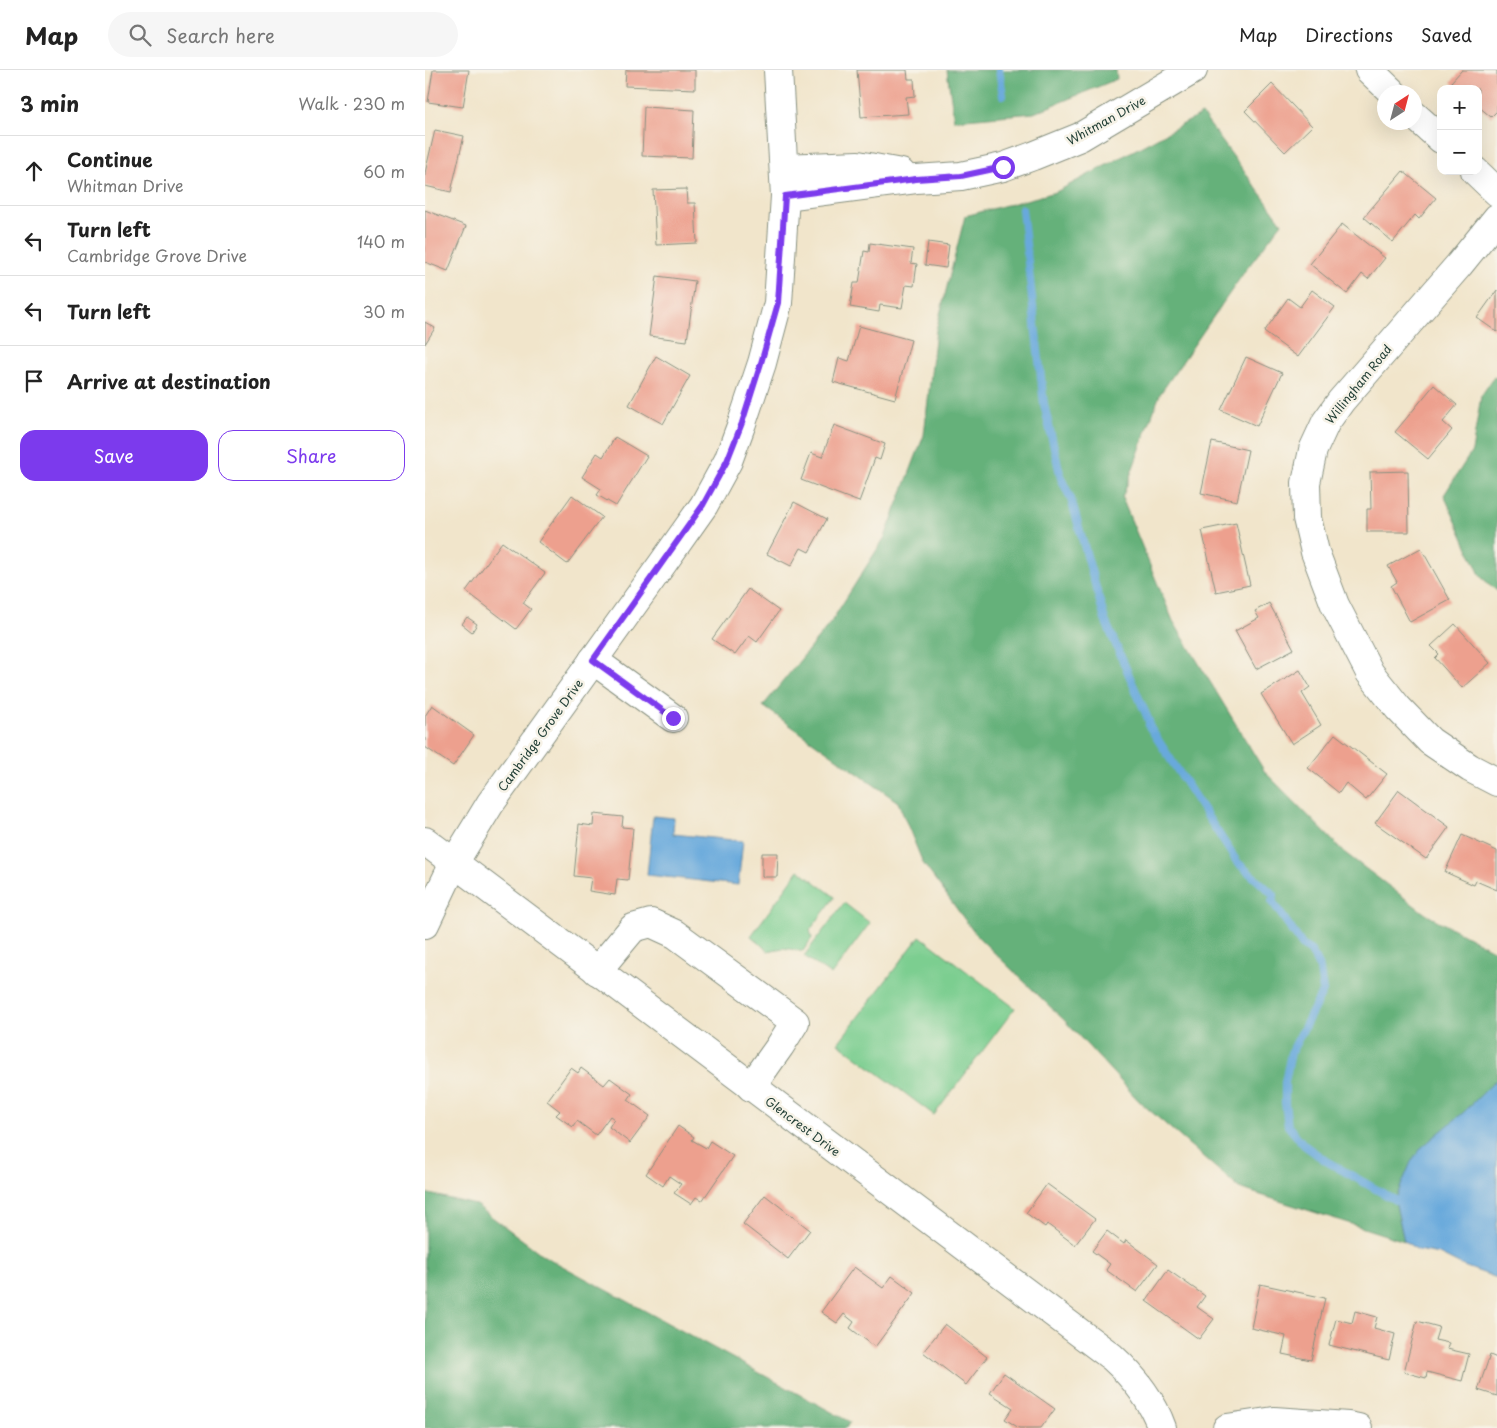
<!DOCTYPE html>
<html lang="en">
<head>
<meta charset="utf-8">
<style>
	body { margin:0; font-family:"Playpen Sans",sans-serif; background:#f6f6f6; color:#222 }
	.controls { position:absolute; right:15px; top:15px; display:grid; overflow:hidden; border-radius:10px; box-shadow:0 5px 20px #0002 }
	.controls button { width:45px; height:45px; display:grid; place-items:center; padding:0; border:0; border-bottom:1px solid #e0e0e0; background:#fff; color:#222; font:25px sans-serif }
	.compass { position:absolute; left:952px; top:15px; width:45px; height:45px; border-radius:50%; background:#fff; box-shadow:0 5px 20px #0002; rotate:36deg }
	.stop { position:absolute; width:15px; height:15px; margin:-11px; border:4px solid #7c3aed; border-radius:50%; background:#fff }
	.stop.end { background:#7c3aed; border-color:#fff; box-shadow:0 1px 5px #0008 }
	.list { margin:0; padding:0; list-style:none }
	h2 { display:flex; justify-content:space-between; align-items:center; height:65px; margin:0; padding:0 20px; font-size:21px }
	h2 small { font-size:16px; font-weight:400; color:#767676 }
	.list li { display:grid; grid-template-columns:32px 1fr auto; gap:15px; align-items:center; box-sizing:border-box; height:70px; padding:0 20px; border-top:1px solid #e0e0e0 }
	.list b { display:block; font-size:19px; white-space:nowrap }
	.list p { margin:0; font-size:16px; white-space:nowrap; color:#767676 }
	.list em { font-size:16px; font-style:normal; color:#767676 }
	.actions { display:flex; gap:10px; padding:15px 20px }
	.actions a { flex:1; padding:11px 0; border:1px solid #7c3aed; border-radius:15px; text-align:center; font-size:18px; color:#7c3aed }
	.actions .main { background:#7c3aed; color:#fff }
	.icon { flex:none; width:28px; height:28px; fill:none; stroke:currentColor; stroke-width:2; stroke-linecap:round; stroke-linejoin:round }
	.map { position:relative; flex:none; width:1072px; height:1358px; overflow:hidden }
	header { display:flex; align-items:center; gap:30px; box-sizing:border-box; height:70px; padding:0 25px; background:#fff; border-bottom:1px solid #e0e0e0 }
	header strong { font-size:24px }
	nav { display:flex; gap:28px; margin-inline-start:auto; font-size:18px }
	.search { width:350px; height:45px; background:#f6f6f6; display:flex; align-items:center; gap:12px; box-sizing:border-box; padding:0 18px; border-radius:28px; color:#767676; font-size:19px }
	main { display:flex }
	aside { flex:1; background:#fff }
	.map>svg:first-child { display:block }
	.green { fill:#7cce90; stroke:#4e8662 }
	.forest { fill:#65b17a; stroke:#427757 }
	.water { fill:#68a9dc; stroke:#447388 }
	.lines { fill:none; stroke-linecap:round; stroke-linejoin:round }
	.stream { stroke:#68a9dc; stroke-width:8 }
	.building { fill:#eda08e }
	.minor-casing { stroke:#889180; stroke-width:30 }
	.minor { stroke:#fff; stroke-width:28 }
	.route { stroke:#7c3aed; stroke-width:6 }
	.labels { text-anchor:middle; dominant-baseline:central; stroke-width:5; stroke-linejoin:round; paint-order:stroke }
	.street-label { font-size:12px; fill:#1f3d34; stroke:#f7f3e8 }
</style>
</head>
<body>
<header>
<strong>Map</strong>
<div class="search"><svg class="icon" aria-label="search" viewBox="0 0 24 24"><circle cx="10" cy="10" r="6"/><path d="M15 15l6 6"/></svg>Search here</div>
<nav><a>Map</a><a>Directions</a><a>Saved</a></nav>
</header>
<main>
<aside>
<h2>3 min<small>Walk · 230 m</small></h2>
<ul class="list">
<li><svg class="icon" aria-label="ahead" viewBox="0 0 24 24"><path d="M12 20V5M6 11l6-6 6 6"/></svg><div><b>Continue</b><p>Whitman Drive</p></div><em>60 m</em></li>
<li><svg class="icon" aria-label="left" viewBox="0 0 24 24"><path d="M17 20v-9H6M10 6l-5 5 5 5"/></svg><div><b>Turn left</b><p>Cambridge Grove Drive</p></div><em>140 m</em></li>
<li><svg class="icon" aria-label="left" viewBox="0 0 24 24"><path d="M17 20v-9H6M10 6l-5 5 5 5"/></svg><div><b>Turn left</b></div><em>30 m</em></li>
<li><svg class="icon" aria-label="arrive" viewBox="0 0 24 24"><path d="M6 21V4h12l-3 4 3 4H6"/></svg><div><b>Arrive at destination</b></div></li>
</ul>
<div class="actions"><a class="main">Save</a><a>Share</a></div>
</aside>
<div class="map">
<svg width="1072" height="1358" viewBox="0 0 1072 1358">
	<rect width="100%" height="100%" fill="#f7f3e8"/>
	<filter id="ink" filterUnits="userSpaceOnUse"><feTurbulence type="fractalNoise" baseFrequency=".02" numOctaves="2"/><feDisplacementMap in="SourceGraphic" scale="10" xChannelSelector="R" yChannelSelector="G"/><feConvolveMatrix kernelMatrix="1 2 1 2 8 2 1 2 1" color-interpolation-filters="sRGB"/></filter>
	<filter id="wash" filterUnits="userSpaceOnUse"><feTurbulence type="fractalNoise" baseFrequency=".0096" numOctaves="4" result="noise"/><feDisplacementMap in="SourceGraphic" scale="20" xChannelSelector="R" yChannelSelector="G"/><feGaussianBlur stdDeviation="1.12" result="paint"/><feColorMatrix in="noise" values="0 0 0 0 0 0 0 0 0 0 0 0 0 0 0 0 0 1.4 0 .05"/><feComposite in="paint" operator="in"/></filter>
	<g filter="url(#wash)">
		<rect width="100%" height="100%" fill="#f1e5cb"/>
		<!-- green -->
		<g class="green">
			<polygon points="374,800 410,827 385,860 387,868 378,881 358,878 343,881 326,866"/>
			<polygon points="419,833 445,853 406,905 379,886"/>
			<polygon points="495,866 590,938 509,1045 413,973"/>
		</g>
		<!-- forest -->
		<g class="forest">
			<polygon points="522,0 691,0 692,9 609,43 529,50"/>
			<polygon points="777,44 857,153 820,201 735,324 697,428 748,551 840,702 920,783 1002,845 1072,882 1072,1009 1039,1042 976,1117 970,1130 979,1171 814,1118 714,1031 640,951 551,865 498,793 473,732 338,636 406,552 460,467 499,365 511,260 540,146 631,122"/>
			<polygon points="1069,307 1072,308 1072,521 1056,507 1019,425 1047,381 1056,326"/>
			<polygon points="0,1123 51,1135 119,1186 425,1352 421,1358 0,1358"/>
		</g>
		<!-- water -->
		<g class="water">
			<polygon points="228,746 249,748 248,764 318,771 313,815 222,805"/>
			<polygon points="1072,1009 1072,1208 1036,1195 1014,1184 993,1180 979,1171 970,1130 986,1092 997,1077 1039,1042"/>
		</g>
		<g class="lines">
			<!-- stream -->
			<g class="stream">
				<polyline points="574,0 578,25"/>
				<polyline points="597,139 619,334 636,408 646,429 680,550 724,651 724,656 812,792 849,825 847,831 878,876 886,881 895,899 898,921 866,983 860,1012 860,1033 863,1056 879,1075 901,1091 970,1130 980,1130"/>
			</g>
		</g>
		<g id="blocks">
			<!-- building -->
			<g class="building">
				<polygon points="8,0 44,0 38,37 3,32"/>
				<polygon points="201,0 270,0 270,19 200,16"/>
				<polygon points="432,0 482,0 483,9 489,9 490,26 481,27 483,44 436,47"/>
				<polygon points="1037,0 1072,0 1072,41 1066,47 1053,36 1053,19 1034,19 1026,12"/>
				<polygon points="847,14 887,56 860,82 820,41"/>
				<polygon points="219,37 269,40 267,88 217,86"/>
				<polygon points="10,60 39,66 26,122 0,116 0,103"/>
				<polygon points="978,101 1011,128 994,149 990,145 968,172 939,147"/>
				<polygon points="261,119 262,133 270,133 272,173 231,175 228,120"/>
				<polygon points="0,140 41,156 23,201 0,192"/>
				<polygon points="917,154 960,188 943,209 937,204 922,224 885,194"/>
				<polygon points="503,172 524,175 521,198 500,195"/>
				<polygon points="445,173 488,179 486,193 492,194 489,216 481,215 477,238 455,235 454,242 425,237 429,213 434,213 439,181 444,182"/>
				<polygon points="232,206 270,211 262,271 224,266"/>
				<polygon points="887,220 910,237 873,287 839,262 863,228 875,237"/>
				<polygon points="1072,220 1072,262 1052,248"/>
				<polygon points="0,252 10,258 0,274"/>
				<polygon points="434,256 486,270 470,329 408,312 414,288 424,291"/>
				<polygon points="231,286 265,306 238,354 204,335"/>
				<polygon points="821,287 857,303 832,356 796,340"/>
				<polygon points="1009,315 1032,335 1018,352 1027,360 1003,389 970,362"/>
				<polygon points="409,355 460,374 455,390 450,388 434,432 376,410 386,383 397,387"/>
				<polygon points="190,367 222,386 191,436 172,425 176,419 157,407 172,383 178,387"/>
				<polygon points="787,372 823,380 812,431 776,423"/>
				<polygon points="983,401 984,462 942,462 942,439 946,439 945,402"/>
				<polygon points="147,425 177,447 142,494 113,472"/>
				<polygon points="369,432 402,449 384,482 376,478 366,496 342,484"/>
				<polygon points="811,453 825,515 791,522 777,460"/>
				<polygon points="77,472 120,503 98,533 106,539 91,559 41,521"/>
				<polygon points="996,478 1025,530 985,552 966,516 972,512 963,496"/>
				<polygon points="323,519 354,541 332,572 324,566 310,585 287,569"/>
				<polygon points="844,533 869,579 831,599 810,561 834,548 830,541"/>
				<polygon points="42,547 52,554 47,562 37,554"/>
				<polygon points="1030,554 1065,593 1037,618 1010,588 1014,584 1006,576"/>
				<polygon points="875,600 885,617 877,623 896,655 867,674 836,624"/>
				<polygon points="7,635 49,665 28,696 0,677 0,646"/>
				<polygon points="910,664 962,704 941,730 921,713 914,723 883,698"/>
				<polygon points="974,720 1024,757 1001,789 950,753"/>
				<polygon points="169,744 198,747 197,757 208,758 203,810 192,809 190,825 164,821 166,808 149,806 154,754 168,756"/>
				<polygon points="1037,765 1072,781 1072,820 1051,811 1049,815 1020,802"/>
				<polygon points="337,783 353,783 352,807 337,807"/>
				<polygon points="146,998 153,1003 156,998 179,1015 185,1008 207,1024 203,1030 225,1046 205,1073 184,1057 189,1049 185,1046 171,1065 152,1051 148,1057 131,1045 135,1041 122,1031"/>
				<polygon points="253,1056 269,1067 267,1070 281,1078 285,1071 308,1086 277,1131 271,1127 266,1134 249,1123 256,1114 244,1106 238,1116 221,1104"/>
				<polygon points="622,1114 670,1149 650,1175 622,1154 620,1157 601,1143"/>
				<polygon points="340,1125 385,1160 363,1189 318,1154"/>
				<polygon points="682,1161 699,1174 701,1170 733,1194 712,1222 681,1200 685,1194 667,1181"/>
				<polygon points="429,1197 458,1218 467,1206 490,1223 450,1277 425,1258 429,1252 419,1244 412,1253 396,1242"/>
				<polygon points="743,1200 780,1226 772,1237 789,1249 774,1269 721,1231"/>
				<polygon points="835,1214 900,1228 886,1290 857,1284 861,1266 826,1258"/>
				<polygon points="930,1241 952,1247 949,1258 970,1264 964,1290 904,1275 911,1249 927,1253"/>
				<polygon points="992,1251 1014,1257 1010,1270 1024,1273 1022,1279 1044,1284 1037,1311 1002,1302 1001,1308 979,1302"/>
				<polygon points="520,1254 562,1287 541,1315 498,1282"/>
				<polygon points="1065,1285 1072,1288 1072,1326 1053,1320"/>
				<polygon points="579,1303 630,1339 616,1358 594,1358 580,1349 588,1338 565,1323"/>
			</g>
		</g>
	</g>
	<g filter="url(#ink)">
		<use href="#blocks" fill-opacity="0" stroke="#889180" stroke-width="1"/>
		<g class="lines">
			<!-- minor casing -->
			<g class="minor-casing">
				<g id="minor">
					<polyline points="944,0 967,22"/>
					<polyline points="989,45 1016,69"/>
					<polyline points="359,98 433,95 476,103"/>
					<polyline points="1050,101 1072,122"/>
					<polyline points="360,126 491,109 536,106 578,97 608,86 655,67 768,0"/>
					<polyline points="1072,148 1034,195 916,331 901,352 888,380 881,413 882,448 890,482 910,535 945,603 973,638 1005,671 1045,698 1072,712"/>
					<polyline points="168,590 248,648"/>
					<path d="M0,771L687,1287C709,1307 727,1329 737,1358"/>
					<polyline points="0,854 29,793 65,734 238,493 279,435 303,391 317,353 337,293 353,233 360,126 353,0"/>
					<polyline points="172,901 208,858 226,853 250,864 370,952 355,976 326,1017"/>
					<polyline points="802,1358 849,1351 923,1356 933,1358"/>
				</g>
			</g>
			<!-- minor -->
			<use href="#minor" class="minor"/>
		</g>
	</g>
	<g class="lines" filter="url(#ink)">
		<!-- route -->
		<polyline class="route" points="248,648 168,590 278,435 302,391 317,353 336,293 353,233 360,126 491,109 536,106 578,97"/>
	</g>
	<g class="labels">
		<!-- street labels -->
		<g class="street-label">
			<text transform="translate(681 50) rotate(-29)">Whitman Drive</text>
			<text transform="translate(933 314) rotate(-51)">Willingham Road</text>
			<text transform="translate(115 665) rotate(-54)">Cambridge Grove Drive</text>
			<text transform="translate(378 1056) rotate(37)">Glencrest Drive</text>
		</g>
	</g>
</svg>
<div class="controls">
<button>+</button>
<button>−</button>
</div>
<svg class="compass" viewBox="-18 -18 36 36"><path d="M0-13l5 13h-10z" fill="#e53935"/><path d="M0 13l5-13h-10z" fill="#767676"/></svg>
<div class="stop" style="left:578px;top:97px"></div>
<div class="stop end" style="left:248px;top:648px"></div>
</div>
</main>
</body>
</html>
